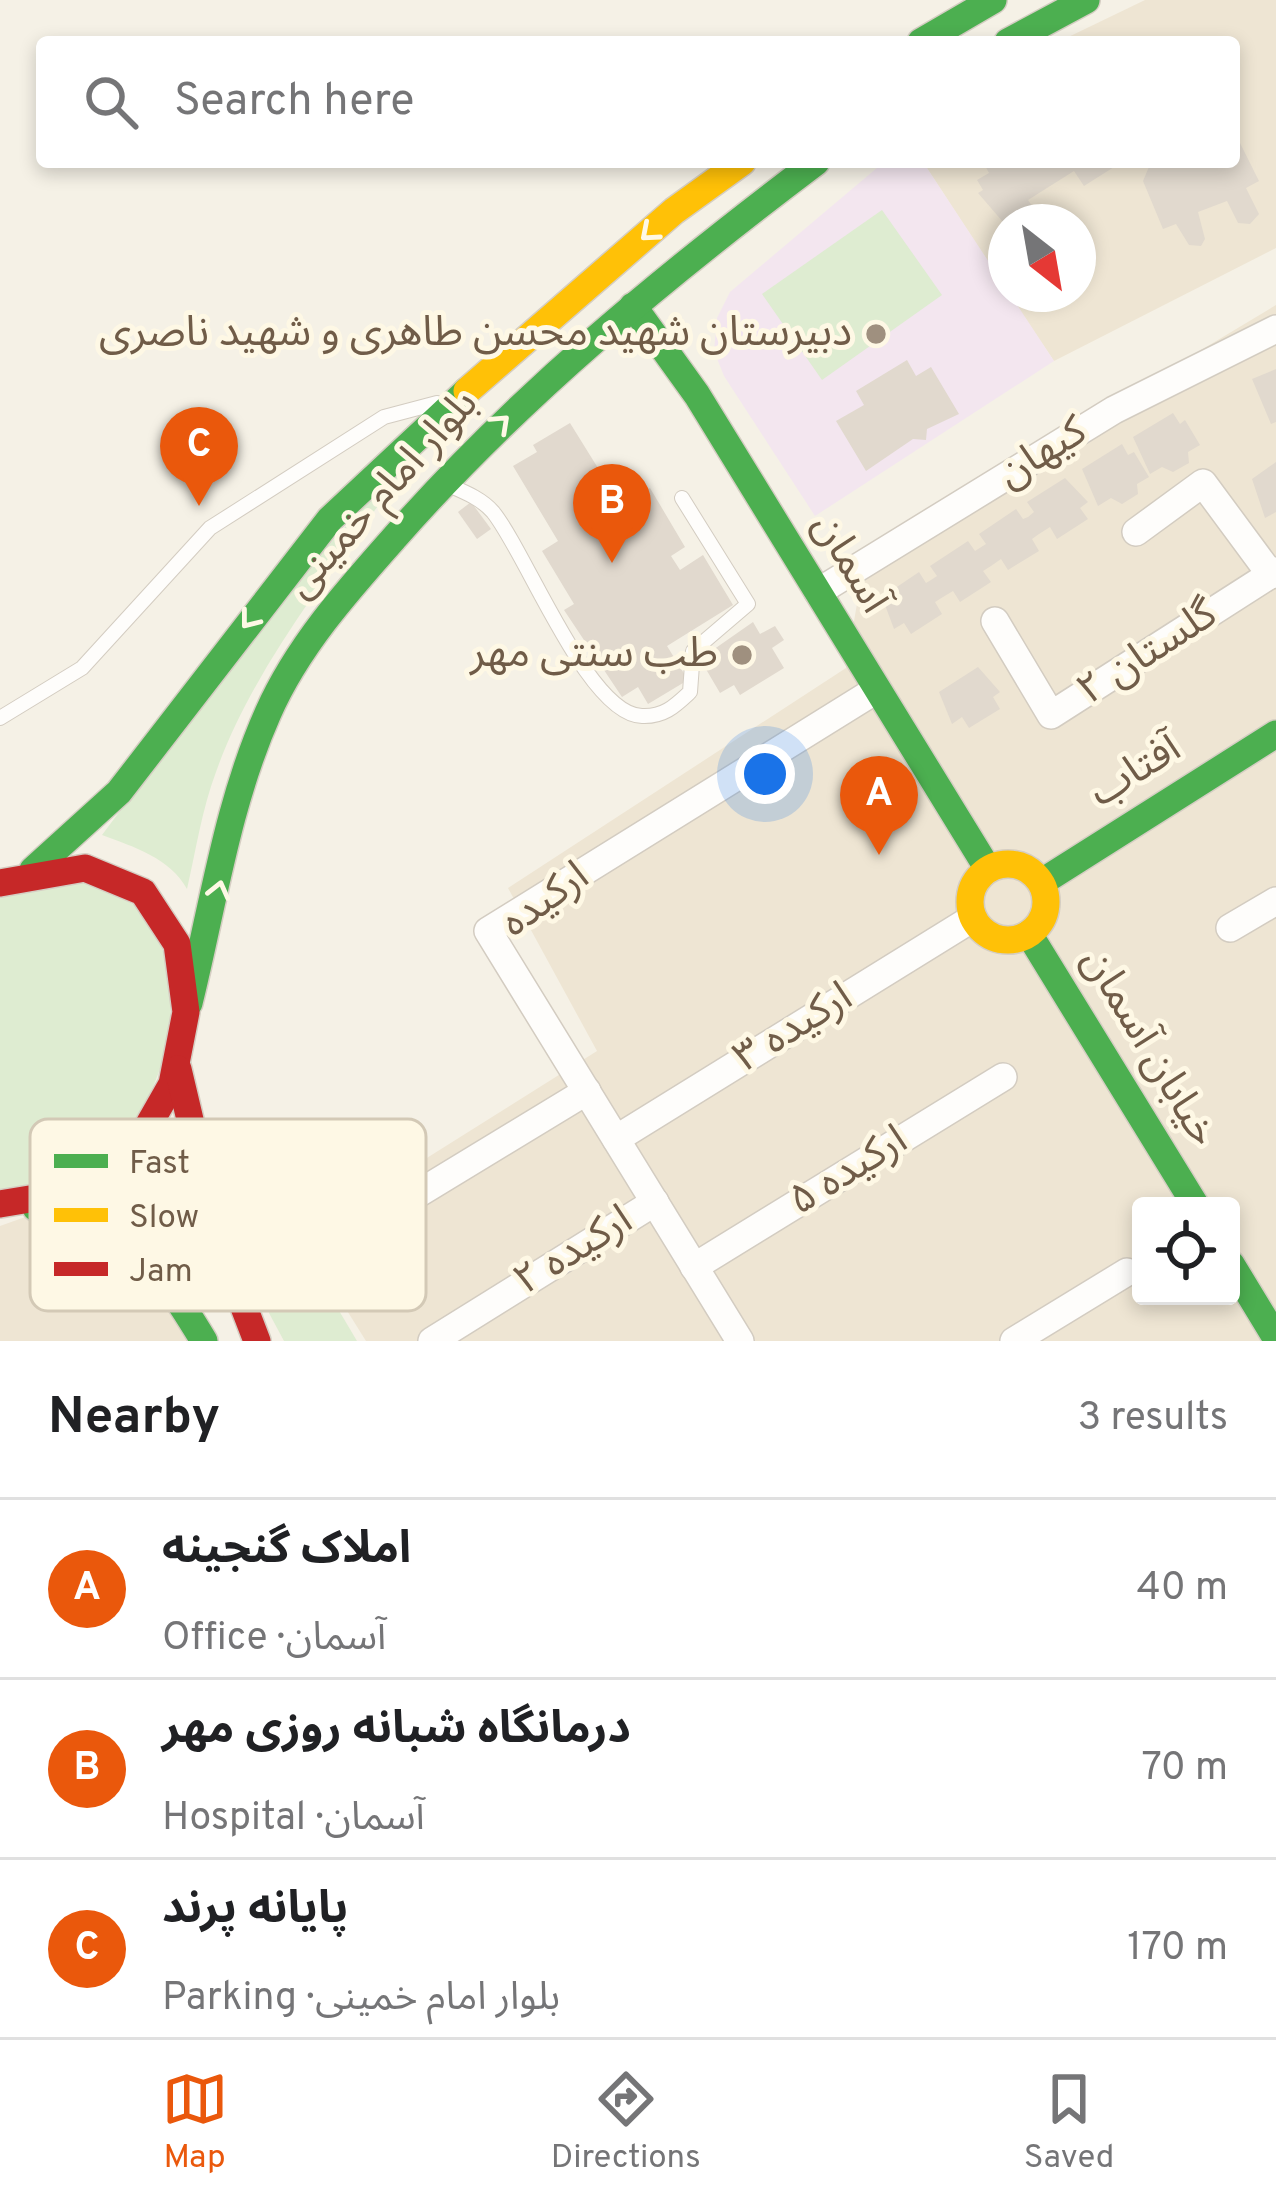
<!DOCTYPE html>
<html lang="en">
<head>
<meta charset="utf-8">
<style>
	body { margin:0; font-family:Overpass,"Noto Sans Arabic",sans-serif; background:#f2f2f2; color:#202124 }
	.controls { position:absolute; right:36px; bottom:36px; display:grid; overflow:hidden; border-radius:12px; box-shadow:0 6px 18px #0003 }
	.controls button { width:108px; height:108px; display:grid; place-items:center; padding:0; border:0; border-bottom:3px solid #e0e0e0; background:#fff; color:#202124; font:60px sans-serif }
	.compass { position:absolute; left:988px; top:204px; width:108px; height:108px; border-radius:50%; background:#fff; box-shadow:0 6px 18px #0003; rotate:149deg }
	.you { position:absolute; left:765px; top:774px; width:42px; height:42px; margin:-30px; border:9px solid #fff; border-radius:50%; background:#1a73e8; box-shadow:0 0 0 18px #1a73e833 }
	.badge { display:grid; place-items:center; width:78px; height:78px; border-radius:50%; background:#ea580c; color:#fff; font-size:39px; font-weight:700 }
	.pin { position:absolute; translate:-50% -99px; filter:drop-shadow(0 3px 6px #0008) }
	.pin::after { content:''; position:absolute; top:63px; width:42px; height:36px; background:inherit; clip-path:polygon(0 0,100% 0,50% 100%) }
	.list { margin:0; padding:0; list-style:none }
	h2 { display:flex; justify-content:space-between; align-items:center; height:156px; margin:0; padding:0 48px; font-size:51px }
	h2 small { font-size:39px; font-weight:400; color:#757577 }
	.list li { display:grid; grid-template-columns:78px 1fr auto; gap:36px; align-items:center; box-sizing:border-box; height:180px; padding:0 48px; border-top:3px solid #e0e0e0 }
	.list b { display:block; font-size:45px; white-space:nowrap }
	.list p { margin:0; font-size:39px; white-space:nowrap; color:#757577 }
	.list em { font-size:39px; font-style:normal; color:#757577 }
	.icon { flex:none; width:66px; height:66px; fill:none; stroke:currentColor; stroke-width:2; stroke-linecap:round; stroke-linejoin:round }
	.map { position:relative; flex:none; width:1276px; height:1341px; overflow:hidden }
	.search { position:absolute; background:#fff; box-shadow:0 6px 18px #0003; left:36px; right:36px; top:36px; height:132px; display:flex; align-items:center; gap:30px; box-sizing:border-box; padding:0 42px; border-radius:12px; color:#757577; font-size:45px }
	.sheet { height:696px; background:#fff }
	nav { display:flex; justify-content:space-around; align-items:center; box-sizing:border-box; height:168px; border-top:3px solid #e0e0e0; background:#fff; font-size:33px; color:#757577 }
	nav a { display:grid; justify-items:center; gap:6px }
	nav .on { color:#ea580c }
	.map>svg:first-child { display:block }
	.residential { fill:#eee5d3; fill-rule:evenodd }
	.education { fill:#f3e6ef }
	.green { fill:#deecd1 }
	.building { fill:#e1d9ce }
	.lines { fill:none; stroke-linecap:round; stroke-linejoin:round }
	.lane-casing { stroke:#d3ccc1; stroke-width:16 }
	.street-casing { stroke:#d3ccc1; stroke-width:30 }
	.fast-casing { stroke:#d5cec3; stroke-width:30 }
	.slow-casing { stroke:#d5cec3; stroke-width:30 }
	.jam-casing { stroke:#d5cec3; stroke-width:30 }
	.lane { stroke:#fefdfb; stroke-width:14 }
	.street { stroke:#fefdfb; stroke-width:27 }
	.fast { stroke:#4caf50; stroke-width:27 }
	.slow { stroke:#ffc107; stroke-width:27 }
	.jam { stroke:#c62828; stroke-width:27 }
	.oneway { stroke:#fef8e5 }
	.poi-dot { fill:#9f907f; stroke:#fef8e5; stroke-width:4.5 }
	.labels { text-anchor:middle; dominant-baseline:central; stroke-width:10; stroke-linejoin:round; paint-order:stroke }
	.poi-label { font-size:42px; fill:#705c48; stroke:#fef8e5; text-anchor:end }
	.street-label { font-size:42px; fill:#705c48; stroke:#fef8e5 }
	.key { fill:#fef8e5; stroke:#d3c9b6; stroke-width:3 }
	.key-label { font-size:33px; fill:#705c48 }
</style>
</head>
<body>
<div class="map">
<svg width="1276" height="1341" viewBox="0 0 1276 1341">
	<rect width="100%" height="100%" fill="#f5f1e6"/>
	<!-- residential -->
	<g class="residential">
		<polygon points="1145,0 1276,0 1276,248 1054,361 1009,294 1078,294 1078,222 1006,222 1006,289 923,162 1234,162 1234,42 1058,42"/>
		<path d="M1276,305V1341H366L301,1237L597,1051L508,888L846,668L866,551ZM1141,1206H1231V1296H1141Z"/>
		<polygon points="31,1215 113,1234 206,1341 0,1341 0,1226"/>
	</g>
	<!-- education -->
	<polygon class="education" points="884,162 923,162 1054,361 815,516 724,376 714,351 717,318 730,292"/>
	<!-- green -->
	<g class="green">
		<polygon points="882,210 942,295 822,380 762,294"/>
		<path d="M424,442C354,543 257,656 216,772C202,809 196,850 187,889C170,858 134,847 102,835L281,596Z"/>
		<path d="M74,879C93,888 127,896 141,911C159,929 165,955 169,979C182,1083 111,1193 0,1190V896Z"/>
		<polygon points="309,1260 357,1341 284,1341 269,1313 266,1279"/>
	</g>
	<!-- building -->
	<g class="building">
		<polygon points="1234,131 1259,181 1246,188 1259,214 1250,224 1238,223 1227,201 1198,212 1205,239 1201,246 1189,245 1176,224 1163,229 1143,181 1151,162 1234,162"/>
		<polygon points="983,162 1111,162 1114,167 1084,186 1074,171 1028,200 1036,212 1021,222 1003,222 978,193 983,190 977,180 989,173"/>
		<polygon points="907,360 916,376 931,367 959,414 927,429 926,440 913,439 866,471 836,421 864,405 856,391"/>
		<polygon points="1276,369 1276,422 1271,424 1252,379"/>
		<polygon points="1173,413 1180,424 1185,420 1200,445 1188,452 1189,463 1173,472 1162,467 1150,474 1133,437"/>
		<polygon points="570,423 606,481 616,475 625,491 631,487 636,496 650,488 685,547 671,556 680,570 703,555 733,605 667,646 688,680 648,704 638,687 622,697 564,610 574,604 542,551 558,541 513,466 537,452 533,445"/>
		<polygon points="1122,444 1128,455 1134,452 1149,477 1137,484 1138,494 1122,504 1111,498 1098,506 1082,469"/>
		<polygon points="1276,462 1276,512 1265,518 1252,479"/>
		<polygon points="1065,478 1088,502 1080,508 1088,519 1057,539 1050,527 1039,534 1032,539 1039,551 1008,570 1001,559 991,566 983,571 991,582 960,602 953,591 943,597 935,602 942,614 911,634 904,623 894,629 882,597 919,572 926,583 931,580 937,576 930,566 968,541 975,551 986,544 979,534 1016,509 1023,519 1028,517 1034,512 1027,502"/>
		<polygon points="471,502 491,529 477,539 458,512"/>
		<polygon points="753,622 760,634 775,626 784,640 772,648 784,668 740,695 734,685 720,693 700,659"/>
		<polygon points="978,667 1000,692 993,697 1000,709 969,728 962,717 952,724 939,692"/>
	</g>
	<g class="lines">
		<!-- lane casing -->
		<g class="lane-casing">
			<g id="lane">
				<path d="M446,484C462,491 481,498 493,512C527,554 588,715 642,716C664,717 675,706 690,692L693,651L748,604L682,498"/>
				<polyline points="0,718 82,668 210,528 384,417 437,403"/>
			</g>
		</g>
		<!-- street casing -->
		<g class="street-casing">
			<g id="street">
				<polyline points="1136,532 1203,483 1271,575"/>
				<polyline points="818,592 1114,410 1276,329"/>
				<polyline points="995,621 1051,715 1276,571"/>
				<polyline points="1230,928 1276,901"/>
				<polyline points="616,1139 973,918"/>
				<polyline points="309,1260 587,1091"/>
				<polyline points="694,1267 1003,1077"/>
				<polyline points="432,1341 655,1202"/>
				<polyline points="740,1341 488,931 876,690"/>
				<polyline points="1014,1341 1127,1272"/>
			</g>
		</g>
		<!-- fast casing -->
		<g class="fast-casing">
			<g id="fast">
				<polyline points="921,42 993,0"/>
				<polyline points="1008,42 1086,0"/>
				<polyline points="633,306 697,395 988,869"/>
				<polyline points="33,870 119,792 330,519 467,391"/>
				<polyline points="1042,882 1276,734"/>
				<polyline points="1029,934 1196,1206"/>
				<path d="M189,1003C213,906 227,805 268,713C297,647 347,591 395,537C520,395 665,276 816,162"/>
				<path d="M36,1208C131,1229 155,1260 204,1341"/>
				<polyline points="1231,1264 1276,1338"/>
			</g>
		</g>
		<!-- slow casing -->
		<g class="slow-casing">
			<g id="slow">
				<polyline points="467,391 674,211 742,162"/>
				<circle cx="1008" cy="902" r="38"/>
			</g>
		</g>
		<!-- jam casing -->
		<g class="jam-casing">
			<g id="jam">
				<polyline points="0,883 85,868 143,892 177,944 186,1012 172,1084 136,1147 78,1191 0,1204"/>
				<polyline points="178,1069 219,1242 257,1341"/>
			</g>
		</g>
		<!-- lane -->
		<use href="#lane" class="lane"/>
		<!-- street -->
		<use href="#street" class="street"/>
		<!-- fast -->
		<use href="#fast" class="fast"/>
		<!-- slow -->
		<use href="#slow" class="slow"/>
		<!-- jam -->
		<use href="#jam" class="jam"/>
	</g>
	<!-- one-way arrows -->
	<defs><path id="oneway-chevron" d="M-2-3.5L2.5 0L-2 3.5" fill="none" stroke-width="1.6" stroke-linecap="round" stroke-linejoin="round" transform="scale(3)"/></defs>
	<g class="oneway">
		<use href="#oneway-chevron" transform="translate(649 233) rotate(139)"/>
		<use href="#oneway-chevron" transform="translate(501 423) rotate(-43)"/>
		<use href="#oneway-chevron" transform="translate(249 620) rotate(128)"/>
		<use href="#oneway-chevron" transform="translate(219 890) rotate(-76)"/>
	</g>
	<!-- markers -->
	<g class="poi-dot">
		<circle cx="876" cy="334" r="12"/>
		<circle cx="742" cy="655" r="12"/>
	</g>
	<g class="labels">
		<!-- poi labels -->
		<g class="poi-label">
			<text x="852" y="334">دبیرستان شهید محسن طاهری و شهید ناصری</text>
			<text x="718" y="655">طب سنتی مهر</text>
		</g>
		<!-- street labels -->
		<g class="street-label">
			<text transform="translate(1043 454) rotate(-32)">کیهان</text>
			<text transform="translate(383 495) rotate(-48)">بلوار امام خمینی</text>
			<text transform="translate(849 564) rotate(59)">آسمان</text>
			<text transform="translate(1148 654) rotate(-33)">گلستان ۲</text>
			<text transform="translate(1136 772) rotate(-32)">آفتاب</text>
			<text transform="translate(546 901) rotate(-36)">ارکیده</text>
			<text transform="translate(794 1029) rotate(-32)">ارکیده ۳</text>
			<text transform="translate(1148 1048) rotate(59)">خیابان آسمان</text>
			<text transform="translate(849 1172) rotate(-32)">ارکیده ۵</text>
			<text transform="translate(574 1252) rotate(-32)">ارکیده ۲</text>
		</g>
	</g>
	<!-- legend -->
	<rect x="30" y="1119" width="396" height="192" rx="18" class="key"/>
	<rect x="54" y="1154" width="54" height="14" fill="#4caf50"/>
	<rect x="54" y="1208" width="54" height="14" fill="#ffc107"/>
	<rect x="54" y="1262" width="54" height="14" fill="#c62828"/>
	<g class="key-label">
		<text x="129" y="1173">Fast</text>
		<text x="129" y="1227">Slow</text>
		<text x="129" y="1281">Jam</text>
	</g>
</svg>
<div class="controls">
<button><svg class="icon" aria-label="locate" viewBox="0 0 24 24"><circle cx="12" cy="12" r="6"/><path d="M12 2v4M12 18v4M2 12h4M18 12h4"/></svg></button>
</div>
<svg class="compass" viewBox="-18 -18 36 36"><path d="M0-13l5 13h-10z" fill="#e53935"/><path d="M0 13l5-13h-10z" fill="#757577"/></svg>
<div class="you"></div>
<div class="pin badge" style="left:879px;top:855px">A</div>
<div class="pin badge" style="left:612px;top:563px">B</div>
<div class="pin badge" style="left:199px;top:506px">C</div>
<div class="search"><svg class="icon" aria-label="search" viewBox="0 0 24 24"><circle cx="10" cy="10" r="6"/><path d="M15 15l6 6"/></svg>Search here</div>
</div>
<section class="sheet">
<h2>Nearby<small>3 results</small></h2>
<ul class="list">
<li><span class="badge">A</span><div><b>املاک گنجینه</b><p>Office · آسمان</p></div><em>40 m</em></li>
<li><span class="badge">B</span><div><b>درمانگاه شبانه روزی مهر</b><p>Hospital · آسمان</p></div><em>70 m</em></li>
<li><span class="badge">C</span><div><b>پایانه پرند</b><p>Parking · بلوار امام خمینی</p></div><em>170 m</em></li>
</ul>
</section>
<nav>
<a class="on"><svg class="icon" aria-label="map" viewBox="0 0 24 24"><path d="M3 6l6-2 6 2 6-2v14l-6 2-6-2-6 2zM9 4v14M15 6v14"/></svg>Map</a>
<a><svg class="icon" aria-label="directions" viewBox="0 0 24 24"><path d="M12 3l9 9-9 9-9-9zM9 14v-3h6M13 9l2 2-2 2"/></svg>Directions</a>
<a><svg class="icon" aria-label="saved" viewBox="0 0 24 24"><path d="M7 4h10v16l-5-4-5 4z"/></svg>Saved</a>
</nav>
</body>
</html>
